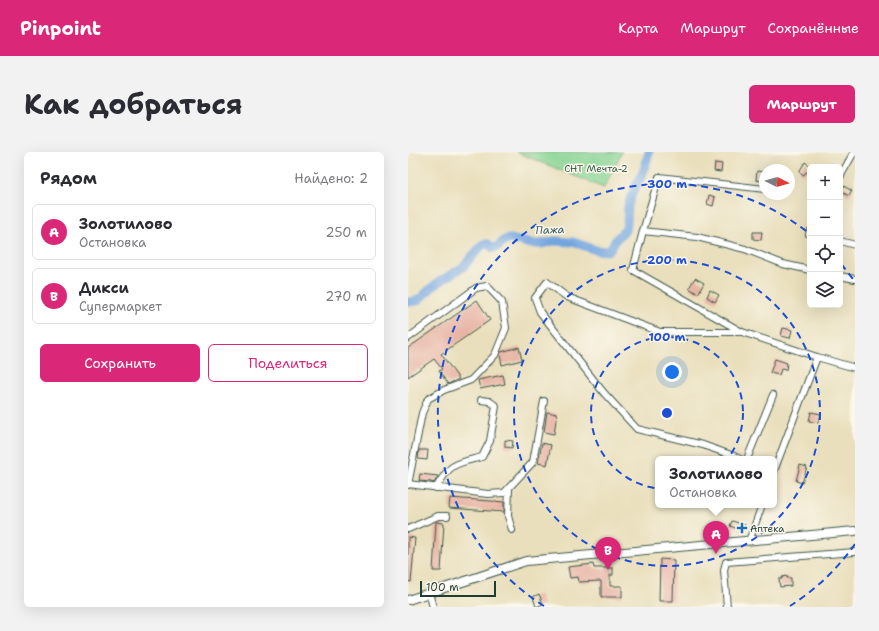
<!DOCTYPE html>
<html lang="ru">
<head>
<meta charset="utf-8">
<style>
	body { margin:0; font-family:"Shantell Sans",sans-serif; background:#f2f2f3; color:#2b2b33 }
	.controls { position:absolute; right:12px; top:12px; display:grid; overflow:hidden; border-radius:6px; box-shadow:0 4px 16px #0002 }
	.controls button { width:36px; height:36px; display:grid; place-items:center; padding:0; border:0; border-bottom:1px solid #e1e1e2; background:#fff; color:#2b2b33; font:20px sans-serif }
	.compass { position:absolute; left:351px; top:12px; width:36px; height:36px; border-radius:50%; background:#fff; box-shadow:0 4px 16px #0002; rotate:95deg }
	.scale { position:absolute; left:12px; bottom:10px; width:76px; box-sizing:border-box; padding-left:4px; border:2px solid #1f3d34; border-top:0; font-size:11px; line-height:14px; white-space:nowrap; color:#1f3d34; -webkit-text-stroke:3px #fbf7ec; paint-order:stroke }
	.you { position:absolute; left:264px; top:220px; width:14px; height:14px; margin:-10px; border:3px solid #fff; border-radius:50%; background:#1a73e8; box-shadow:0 0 0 6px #1a73e833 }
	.badge { display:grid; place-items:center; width:26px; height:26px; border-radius:50%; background:#db2777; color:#fff; font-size:13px; font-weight:700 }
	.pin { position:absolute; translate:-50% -33px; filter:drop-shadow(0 1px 2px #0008) }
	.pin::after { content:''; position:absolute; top:21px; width:14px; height:12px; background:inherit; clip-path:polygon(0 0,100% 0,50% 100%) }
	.popup { position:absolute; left:247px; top:304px; width:122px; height:52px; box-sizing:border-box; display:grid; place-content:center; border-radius:6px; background:#fff; filter:drop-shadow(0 1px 3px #0005); font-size:13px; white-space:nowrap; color:#7c7c81 }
	.popup b { font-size:15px; color:#2b2b33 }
	.popup::after { content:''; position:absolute; left:50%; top:100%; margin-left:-8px; border:8px solid transparent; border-top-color:#fff }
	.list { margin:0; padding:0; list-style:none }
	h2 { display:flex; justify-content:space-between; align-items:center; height:52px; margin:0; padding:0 16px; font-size:17px }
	h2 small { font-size:13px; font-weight:400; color:#7c7c81 }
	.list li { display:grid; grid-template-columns:26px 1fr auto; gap:12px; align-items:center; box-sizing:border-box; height:56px; margin:0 8px 8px; padding:0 8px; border:1px solid #e1e1e2; border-radius:6px }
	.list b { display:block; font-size:15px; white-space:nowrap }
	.list p { margin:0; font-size:13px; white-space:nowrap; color:#7c7c81 }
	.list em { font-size:13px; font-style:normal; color:#7c7c81 }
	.actions { display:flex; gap:8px; padding:12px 16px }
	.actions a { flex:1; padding:9px 0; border:1px solid #db2777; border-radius:6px; text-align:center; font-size:14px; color:#db2777 }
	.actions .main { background:#db2777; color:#fff }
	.icon { flex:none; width:22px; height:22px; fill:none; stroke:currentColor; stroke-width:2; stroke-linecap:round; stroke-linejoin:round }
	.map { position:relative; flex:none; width:447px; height:455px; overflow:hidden; border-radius:6px }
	header { display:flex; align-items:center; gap:24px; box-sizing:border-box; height:56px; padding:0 20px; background:#db2777; color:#fff }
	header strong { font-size:19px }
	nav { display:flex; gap:22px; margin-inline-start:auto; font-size:14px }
	.intro { display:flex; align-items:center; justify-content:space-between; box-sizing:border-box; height:96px; padding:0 24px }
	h1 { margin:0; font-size:28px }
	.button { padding:10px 18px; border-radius:6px; background:#db2777; color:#fff; font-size:14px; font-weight:700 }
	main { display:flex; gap:24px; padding:0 24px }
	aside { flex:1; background:#fff; border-radius:6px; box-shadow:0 4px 16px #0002 }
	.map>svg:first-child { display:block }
	.green { fill:#85d392; stroke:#528863 }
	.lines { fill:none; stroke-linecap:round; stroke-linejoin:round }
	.river { stroke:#73a6df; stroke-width:9 }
	.building { fill:#e8b5a5 }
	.minor-casing { stroke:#3d5548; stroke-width:8 }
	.major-casing { stroke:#3d5548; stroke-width:10 }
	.minor { stroke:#fff; stroke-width:6 }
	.major { stroke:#fff; stroke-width:8 }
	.ring { fill:none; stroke:#1d4ed8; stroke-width:2; stroke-dasharray:7 5 }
	.poi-dot { fill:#1f6fb2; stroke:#fbf7ec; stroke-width:1.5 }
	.labels { text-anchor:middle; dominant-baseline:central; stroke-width:3; stroke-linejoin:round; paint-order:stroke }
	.park-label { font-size:10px; fill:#335b47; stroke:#fbf7ec }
	.poi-label { font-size:10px; fill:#1f3d34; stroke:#fbf7ec; text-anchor:start }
	.water-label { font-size:11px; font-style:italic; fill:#385c67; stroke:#fbf7ec }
	.centre { fill:#1d4ed8; stroke:#fbf7ec; stroke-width:2 }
	.ring-label { font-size:12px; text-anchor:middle; font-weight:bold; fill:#1d4ed8; stroke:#fbf7ec; stroke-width:3; stroke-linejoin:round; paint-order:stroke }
</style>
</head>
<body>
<header>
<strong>Pinpoint</strong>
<nav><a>Карта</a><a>Маршрут</a><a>Сохранённые</a></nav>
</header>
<div class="intro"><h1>Как добраться</h1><a class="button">Маршрут</a></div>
<main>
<aside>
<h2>Рядом<small>Найдено: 2</small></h2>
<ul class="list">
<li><span class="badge">A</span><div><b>Золотилово</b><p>Остановка</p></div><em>250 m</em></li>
<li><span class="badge">B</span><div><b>Дикси</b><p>Супермаркет</p></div><em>270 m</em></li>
</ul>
<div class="actions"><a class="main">Сохранить</a><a>Поделиться</a></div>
</aside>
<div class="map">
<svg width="447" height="455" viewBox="0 0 447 455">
	<rect width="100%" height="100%" fill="#fbf7ec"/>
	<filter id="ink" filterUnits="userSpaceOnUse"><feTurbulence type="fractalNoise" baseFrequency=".025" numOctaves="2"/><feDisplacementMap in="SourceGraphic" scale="8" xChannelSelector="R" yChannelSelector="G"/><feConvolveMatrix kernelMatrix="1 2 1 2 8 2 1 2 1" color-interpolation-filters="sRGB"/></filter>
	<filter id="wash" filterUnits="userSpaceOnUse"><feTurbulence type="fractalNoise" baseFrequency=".012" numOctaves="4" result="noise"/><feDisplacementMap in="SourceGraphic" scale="16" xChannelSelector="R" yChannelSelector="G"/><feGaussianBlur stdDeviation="0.9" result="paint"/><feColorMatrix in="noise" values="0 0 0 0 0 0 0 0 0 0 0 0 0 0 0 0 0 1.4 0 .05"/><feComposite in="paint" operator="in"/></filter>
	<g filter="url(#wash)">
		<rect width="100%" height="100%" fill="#e9dfbc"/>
		<!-- green -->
		<polygon class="green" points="108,0 214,0 196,36"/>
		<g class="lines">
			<!-- river -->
			<polyline class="river" points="0,150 9,149 29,131 55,115 75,92 80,92 85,96 89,95 97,88 102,87 124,92 134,92 146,89 165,90 188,98 199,99 202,97 209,86 217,78 219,72 220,54 223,44 236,18 241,0"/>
		</g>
		<g id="blocks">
			<!-- building -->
			<g class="building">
				<polygon points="397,10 402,14 402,22 398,20 396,23 391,20"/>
				<polygon points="307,11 314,12 313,20 306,19"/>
				<polygon points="349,19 356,20 355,29 348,28"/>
				<polygon points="434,33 444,39 441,44 432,39"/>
				<polygon points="301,43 307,45 305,54 299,52"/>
				<polygon points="345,80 354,80 353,88 345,87"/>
				<polygon points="287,126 296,131 290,142 281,136"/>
				<polygon points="302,138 311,143 307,150 299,145"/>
				<polygon points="69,148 82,168 33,202 51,227 40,232 31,219 34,217 26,207 0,225 0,196"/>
				<polygon points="375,176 384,178 382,186 373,184"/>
				<polygon points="111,195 114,208 94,213 92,203 93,200"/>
				<polygon points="367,207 379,211 378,218 373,217 371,223 362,221"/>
				<polygon points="95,223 97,232 72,237 70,228"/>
				<polygon points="139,260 149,262 146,282 136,280"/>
				<polygon points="403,260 413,262 410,271 401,269"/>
				<polygon points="97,288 105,289 104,296 97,295"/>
				<polygon points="134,291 143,293 139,313 130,311"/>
				<polygon points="11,298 20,298 19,308 10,307"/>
				<polygon points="392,313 399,315 394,331 388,329"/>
				<polygon points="12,322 30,324 26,331 23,330 11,329"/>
				<polygon points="42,346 96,350 96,360 41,356"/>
				<polygon points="324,369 337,373 335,379 322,374"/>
				<polygon points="28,370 36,371 33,419 25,419"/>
				<polygon points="0,385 7,386 3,430 0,429"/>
				<polygon points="252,407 266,408 265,449 251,449"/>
				<polygon points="185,412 186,416 205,416 205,423 202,423 202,434 214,434 214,445 193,445 193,429 171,430 170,425 162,426 160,415"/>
				<polygon points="379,424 379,426 383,426 383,434 372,435 371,427 374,427 374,425"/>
				<polygon points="131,442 135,452 128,455 125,445"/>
			</g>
		</g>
	</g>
	<g filter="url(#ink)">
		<use href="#blocks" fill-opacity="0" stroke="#3d5548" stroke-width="1"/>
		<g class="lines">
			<!-- minor casing -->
			<g class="minor-casing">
				<g id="minor">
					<polyline points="432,25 446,0"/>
					<polyline points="357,37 251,25 235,79 289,85 337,97 375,112 402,118"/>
					<polyline points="235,79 225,118 334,180 409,205 447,216"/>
					<polyline points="402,79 401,82 402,82"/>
					<polyline points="432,89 447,93"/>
					<polyline points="432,124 447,127"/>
					<polyline points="0,186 68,136 79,134 94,150 98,176 87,203 63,228 36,238 20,247 14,261 0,333"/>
					<polyline points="332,307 326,304 295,293 229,277 196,241 132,160 127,146 139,130 159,145 252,180 334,180"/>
					<polyline points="339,307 365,243"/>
					<polyline points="366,319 409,205"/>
					<polyline points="0,332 80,342 96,341 125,310 136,249"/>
					<path d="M28,336C43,310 47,312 74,305L82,289L88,254L81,249L73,248"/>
					<polyline points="101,337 100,364 104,378"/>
					<polyline points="0,377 30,364 39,364"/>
					<polyline points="341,389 354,353"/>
					<polyline points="21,441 25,455"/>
					<polyline points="319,455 316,418 318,410 447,400"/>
				</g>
			</g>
			<!-- major casing -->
			<g class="major-casing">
				<polyline id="major" points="0,448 118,409 447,379"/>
			</g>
			<!-- minor -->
			<use href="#minor" class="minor"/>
			<!-- major -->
			<use href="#major" class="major"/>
		</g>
	</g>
	<!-- distance rings -->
	<g class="ring">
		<circle cx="259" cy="261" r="76"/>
		<circle cx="259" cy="261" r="153"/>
		<path d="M447 392A229 229 0 0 1 382 454M136 454A229 229 0 1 1 402 82M433 112A229 229 0 0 1 447 130"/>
	</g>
	<!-- markers -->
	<path class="poi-dot" d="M332 370h4v4h4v4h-4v4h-4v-4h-4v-4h4z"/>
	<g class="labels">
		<!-- park labels -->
		<g class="park-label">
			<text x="188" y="16">СНТ Мечта-2</text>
		</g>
		<!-- poi labels -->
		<g class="poi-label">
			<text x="342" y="376">Аптека</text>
		</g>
		<!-- water labels -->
		<g class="water-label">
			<text transform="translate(142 78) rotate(-2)">Пажа</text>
		</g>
	</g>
	<circle cx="259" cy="261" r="6" class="centre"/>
	<g class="ring-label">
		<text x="259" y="36">300 m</text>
		<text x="259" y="112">200 m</text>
		<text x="259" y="189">100 m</text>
	</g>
</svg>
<div class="controls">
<button>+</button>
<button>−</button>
<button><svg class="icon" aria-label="locate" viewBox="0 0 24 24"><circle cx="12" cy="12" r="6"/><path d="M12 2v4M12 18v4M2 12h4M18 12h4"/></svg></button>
<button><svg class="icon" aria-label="layers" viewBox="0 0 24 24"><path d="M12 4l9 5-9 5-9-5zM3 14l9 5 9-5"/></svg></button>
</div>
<svg class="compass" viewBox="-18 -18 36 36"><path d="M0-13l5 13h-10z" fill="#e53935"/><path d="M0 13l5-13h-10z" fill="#7c7c81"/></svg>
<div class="scale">100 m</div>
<div class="you"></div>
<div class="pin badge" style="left:308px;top:402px">A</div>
<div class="popup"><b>Золотилово</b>Остановка</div>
<div class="pin badge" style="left:200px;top:418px">B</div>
</div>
</main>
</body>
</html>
